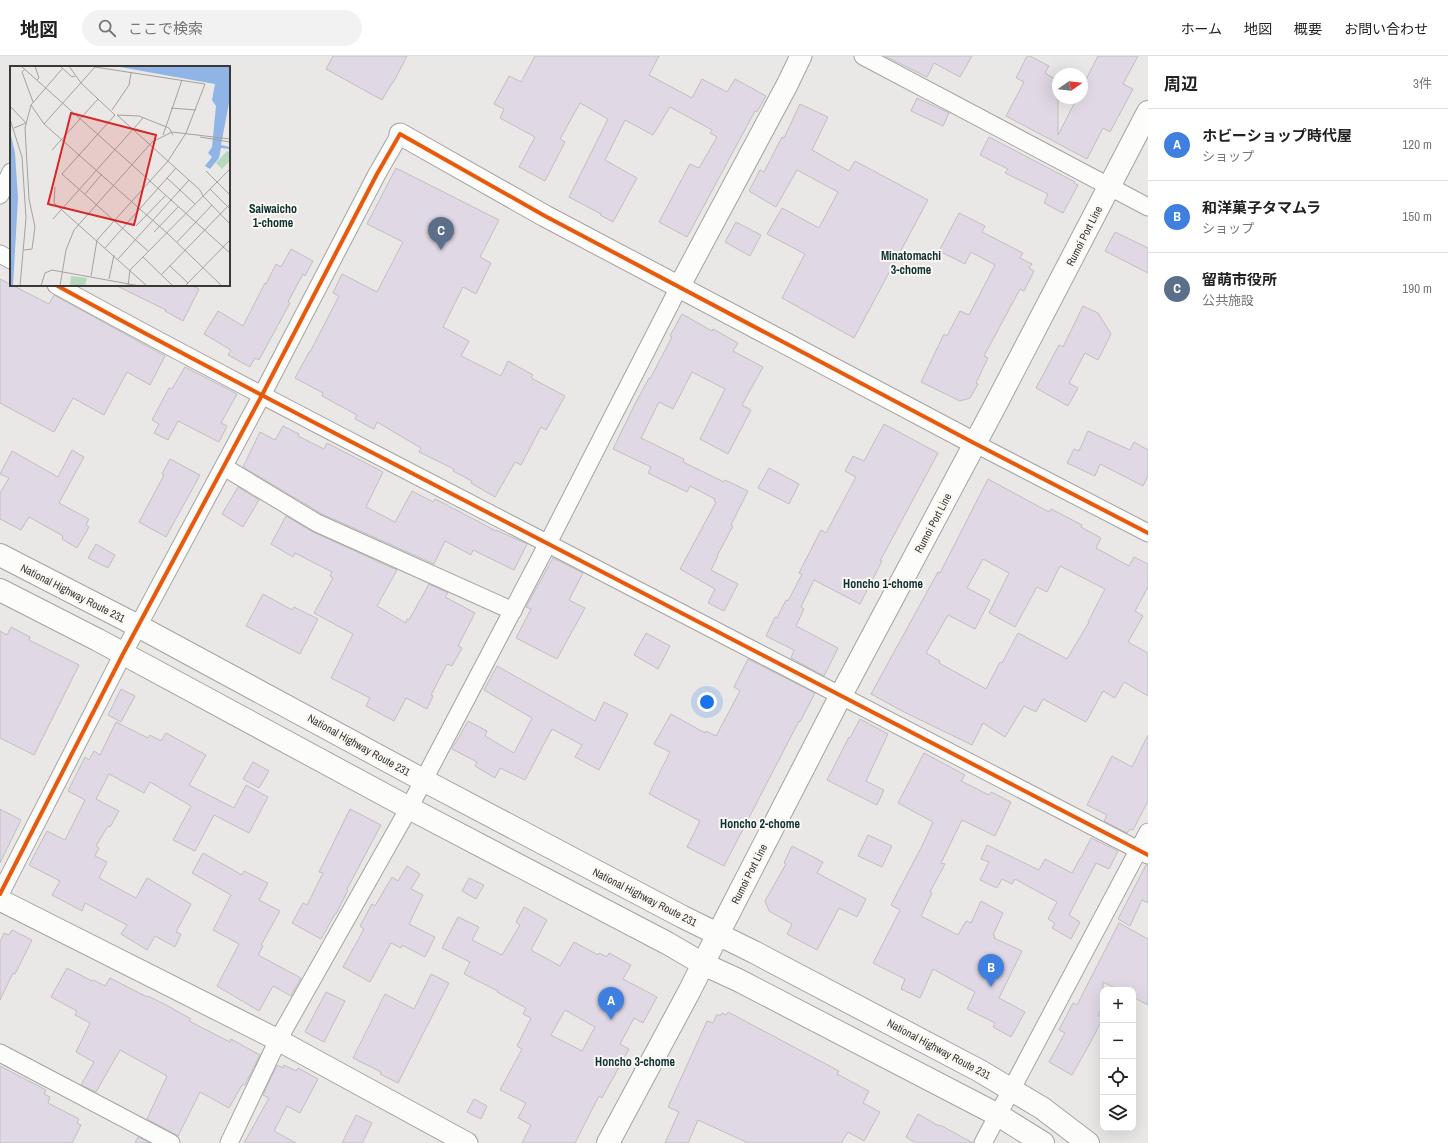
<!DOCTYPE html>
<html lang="ja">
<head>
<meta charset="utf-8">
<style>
	body { margin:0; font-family:"Archivo Narrow","Noto Sans JP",sans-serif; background:#f2f2f2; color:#222 }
	.controls { position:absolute; right:12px; bottom:12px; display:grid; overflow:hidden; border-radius:8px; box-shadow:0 4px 16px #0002 }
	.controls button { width:36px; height:36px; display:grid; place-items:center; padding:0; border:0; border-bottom:1px solid #e0e0e0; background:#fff; color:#222; font:20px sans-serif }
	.compass { position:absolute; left:1052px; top:12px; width:36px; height:36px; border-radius:50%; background:#fff; box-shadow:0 4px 16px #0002; rotate:76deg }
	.you { position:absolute; left:707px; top:646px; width:14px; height:14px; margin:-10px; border:3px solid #fff; border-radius:50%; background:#1a73e8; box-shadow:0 0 0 6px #1a73e833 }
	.badge { display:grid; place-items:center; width:26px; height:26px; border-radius:50%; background:#787674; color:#fff; font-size:13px; font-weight:700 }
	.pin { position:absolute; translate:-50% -33px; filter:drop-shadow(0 1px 2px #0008) }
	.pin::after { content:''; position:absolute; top:21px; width:14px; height:12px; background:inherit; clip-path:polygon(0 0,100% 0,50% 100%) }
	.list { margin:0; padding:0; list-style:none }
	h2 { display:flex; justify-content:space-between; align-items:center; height:52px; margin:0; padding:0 16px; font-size:17px }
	h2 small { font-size:13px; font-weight:400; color:#767676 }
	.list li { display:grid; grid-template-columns:26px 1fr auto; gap:12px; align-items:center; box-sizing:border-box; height:72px; padding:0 16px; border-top:1px solid #e0e0e0 }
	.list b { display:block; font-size:15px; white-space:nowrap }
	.list p { margin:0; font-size:13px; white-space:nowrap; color:#767676 }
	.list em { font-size:13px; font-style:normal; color:#767676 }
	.icon { flex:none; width:22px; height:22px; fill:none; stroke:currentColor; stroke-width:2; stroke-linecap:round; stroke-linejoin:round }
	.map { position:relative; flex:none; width:1148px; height:1087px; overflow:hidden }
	header { display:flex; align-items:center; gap:24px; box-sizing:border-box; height:56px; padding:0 20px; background:#fff; border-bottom:1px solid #e0e0e0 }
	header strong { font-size:19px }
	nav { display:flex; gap:22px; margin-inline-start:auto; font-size:14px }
	.search { width:280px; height:36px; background:#f2f2f2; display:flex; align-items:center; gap:10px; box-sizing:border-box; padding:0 14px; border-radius:22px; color:#767676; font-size:15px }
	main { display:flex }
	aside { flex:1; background:#fff }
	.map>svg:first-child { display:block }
	.building { fill:#e0d8e4; stroke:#c0bfbe; fill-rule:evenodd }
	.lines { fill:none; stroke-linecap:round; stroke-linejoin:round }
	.minor-casing { stroke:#a4a3a1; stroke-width:19 }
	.tertiary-casing { stroke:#a4a3a1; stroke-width:23 }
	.primary-casing { stroke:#a4a3a1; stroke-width:24 }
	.trunk-casing { stroke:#a4a3a1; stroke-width:24 }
	.minor { stroke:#fcfcfb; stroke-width:17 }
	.tertiary { stroke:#fcfcfb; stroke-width:21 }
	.primary { stroke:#fcfcfb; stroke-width:22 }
	.trunk { stroke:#fcfcfb; stroke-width:22 }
	.cycleway-casing { stroke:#faf6f1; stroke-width:6 }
	.cycleway { stroke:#e8590c; stroke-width:4 }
	.labels { text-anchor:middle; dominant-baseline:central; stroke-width:4; stroke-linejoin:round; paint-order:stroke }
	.street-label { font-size:11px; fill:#3b3937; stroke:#faf6f1 }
	.neighbourhood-label { font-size:12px; font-weight:bold; fill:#0d3033; stroke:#faf6f1 }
	.inset-road { fill:none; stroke:#a4a2a0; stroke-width:1 }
	.view { fill:#d62828; fill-opacity:0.15; stroke:#d62828; stroke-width:2 }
	.inset-edge { fill:none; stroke:#3b3937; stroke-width:2 }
</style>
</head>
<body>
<header>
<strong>地図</strong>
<div class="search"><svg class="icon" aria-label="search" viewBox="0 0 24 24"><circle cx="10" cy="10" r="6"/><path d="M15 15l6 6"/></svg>ここで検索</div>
<nav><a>ホーム</a><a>地図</a><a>概要</a><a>お問い合わせ</a></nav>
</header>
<main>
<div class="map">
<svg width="1148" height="1087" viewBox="0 0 1148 1087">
	<rect width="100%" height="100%" fill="#eae8e6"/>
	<!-- building -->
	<g class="building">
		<polygon points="333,0 407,0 393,27 392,27 382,44 326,13"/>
		<polygon points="535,0 659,0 649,19 692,42 702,23 727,36 735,23 766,40 757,56 755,55 687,181 659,166 690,108 699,112 717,81 710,77 712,74 670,51 653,79 625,64 605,104 637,122 613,166 600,159 601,158 569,141 608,63 580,47 560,83 565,86 545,125 519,111 535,81 500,62 504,53 494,48 509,20 521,26"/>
		<polygon points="885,0 972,0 960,21 934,7 927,21"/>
		<polygon points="1027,0 1030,0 1049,10 1045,17 1058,25 1058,79 1077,42 1082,42 1082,31 1098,0 1138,0 1123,28 1133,33 1110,76 1103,72 1087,103 1006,60 1024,26 1016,22"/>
		<polygon points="917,42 949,57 943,70 911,55"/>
		<polygon points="800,48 828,61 812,94 849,115 855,105 928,144 854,282 782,242 805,198 767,178 782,152 819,172 838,136 797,114 776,151 749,135 760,114 764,116 782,81 784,82"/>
		<polygon points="989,81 1075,126 1074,127 1078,129 1063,157 1044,147 1048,138 1005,117 1008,113 980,99"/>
		<polygon points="396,112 499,164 480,201 491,207 476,238 463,231 443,271 469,285 461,300 501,320 508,305 533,319 531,322 565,340 546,374 541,371 521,409 515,406 495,441 471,427 472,425 453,415 454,413 419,396 421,392 377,366 374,373 355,363 357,359 322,340 323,337 295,322 309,296 310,296 339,240 333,237 342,218 377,236 403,186 367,168"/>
		<polygon points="959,157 985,170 982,176 1023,197 1020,202 1032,208 1029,212 1034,215 1024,235 1020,233 984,300 988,302 976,327 978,328 970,342 960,345 921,326 944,278 947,280 960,255 969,259 995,209 971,196 965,208 939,195"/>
		<polygon points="736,166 761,179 750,200 725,186"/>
		<polygon points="1115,176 1148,192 1148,217 1105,195"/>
		<polygon points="291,193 313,205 305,220 303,218 288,246 290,247 259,304 255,302 250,311 228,299 231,294 204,278 218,255 243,270 265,227 266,228 276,208 281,211"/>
		<polygon points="0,223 49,248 54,239 165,300 150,329 127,316 104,359 73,342 54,376 0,347"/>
		<polygon points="115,229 191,229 199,233 183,265 165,255 166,254"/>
		<polygon points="1083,250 1098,257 1111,278 1098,304 1085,297 1069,327 1078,332 1068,350 1036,332 1059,289 1063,291"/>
		<polygon points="682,258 712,275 713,273 738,287 733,295 763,311 742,349 751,354 728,398 700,383 725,333 692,316 673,353 659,346 641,382 684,403 683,406 724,426 725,424 748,435 731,469 733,470 717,500 718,500 711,514 738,528 724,555 708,547 715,533 680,513 716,446 714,445 715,443 690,430 687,436 648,417 651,411 613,393 634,350 649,322 650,323 672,281 670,280"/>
		<polygon points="185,311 237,338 221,367 227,370 219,386 178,365 168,384 154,377 159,368 152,364 169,332 172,333"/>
		<polygon points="884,368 938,397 880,505 882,505 860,548 814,524 801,551 804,553 796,570 838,592 824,620 791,602 794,594 766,580 775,561 777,562 786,544 788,545 802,518 799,517 821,474 826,477 856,421 845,415 853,400 864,405"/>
		<polygon points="283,370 299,378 298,380 324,393 327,387 383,416 366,451 395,466 412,435 433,446 435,443 447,449 496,475 496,474 527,488 514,514 473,494 471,499 445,485 434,508 322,458 243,411 260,376 275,384"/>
		<polygon points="1088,375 1130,394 1134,386 1148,394 1148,420 1143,430 1100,408 1095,420 1067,407 1074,393 1079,395"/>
		<polygon points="72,394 84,401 59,447 89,463 86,469 89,471 77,492 62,483 63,480 29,461 21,474 0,463 0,437 9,422 0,418 12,395 58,421"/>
		<polygon points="170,403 200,419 166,481 139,466 164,419 162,418"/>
		<polygon points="769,412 799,428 789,448 758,432"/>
		<path d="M988,423L1049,456L1051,453L1082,469L1081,471L1101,482L1096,492L1129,510L1134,501L1148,508V531L1135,555L1143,560L1128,586L1148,597V640L1124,626L1115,642L1103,635L1086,666L1043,643L1036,656L1024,650L1005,681L983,667L972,689L904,656L871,638L938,516L940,517ZM983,503L1009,517L989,557L1015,571L1037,531L1047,536L1060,510L1105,533L1088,566H1089L1067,603L1018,577L1002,607L1000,606L986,633L939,607L940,605L926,597L948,559L975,573L990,544L967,532Z"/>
		<polygon points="238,431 259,444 243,471 222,458"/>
		<polygon points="286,460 313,476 397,514 377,550 406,567 407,563 409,564 429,528 448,537 445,541 475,557 458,590 462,592 452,610 447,608 431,639 433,640 427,653 406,642 394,665 366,650 370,642 331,622 353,578 314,557 333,522 330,520 332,516 295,497 293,501 271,488"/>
		<polygon points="96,488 115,499 108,512 88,502"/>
		<polygon points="553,502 583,517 569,544 585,552 557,603 516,582 531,553 526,551"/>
		<polygon points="263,538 292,554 294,551 318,563 300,598 246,570"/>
		<polygon points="11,571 30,581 29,584 79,609 34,699 0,682 0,575 7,579"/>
		<polygon points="646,577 670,590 658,613 634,599"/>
		<polygon points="748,603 815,637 800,666 799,665 724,810 687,791 700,765 649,738 670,696 654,688 671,658 705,677 706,675 716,680 740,635 734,631"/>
		<polygon points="497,610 595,665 604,646 628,658 599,714 575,701 582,689 552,673 525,724 500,712 495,722 475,710 477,706 452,693 468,665 487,675 485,680 514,697 532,662 484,634"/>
		<polygon points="121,633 135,640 121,666 108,659"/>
		<polygon points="860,663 888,678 866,725 884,734 877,749 827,724 849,681 850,682"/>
		<polygon points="116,666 148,682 150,679 161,685 166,677 206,699 189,729 234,752 246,729 268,741 249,777 214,759 195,795 173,784 191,750 150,726 144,737 109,718 96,743 119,755 110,771 108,770 96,790 99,792 95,800 107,806 99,822 136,842 147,822 191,848 176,876 181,878 175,891 155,880 147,894 121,878 127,869 85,847 82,855 52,839 60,825 29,809 47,775 65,784 85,744 68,735 85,701 89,704 94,695 100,699"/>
		<polygon points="1148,679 1148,745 1133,774 1130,773 1127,777 1104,765 1107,759 1087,749 1112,700 1132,711"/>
		<polygon points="924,697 965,719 961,725 989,739 991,736 1011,746 995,780 962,764 941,807 945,808 930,836 932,837 921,860 958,879 966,865 971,867 981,845 1003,857 993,879 995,880 994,882 1022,895 999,942 1025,956 1011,981 993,971 995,967 967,953 975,936 933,913 920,942 901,933 905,923 873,907 900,854 891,849 923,788 933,766 898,747"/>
		<polygon points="253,706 269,715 259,732 243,723"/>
		<polygon points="0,753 21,764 0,807"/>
		<polygon points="350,753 381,769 347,833 348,834 336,858 335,858 321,883 292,867 303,847 307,849 323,817 319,816"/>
		<polygon points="868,779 892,790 882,811 858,800"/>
		<polygon points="1091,782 1118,795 1109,813 1096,807 1069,859 1080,866 1071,883 1052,872 1055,867 1048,863 1057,846 1015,823 1012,828 1002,823 997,832 980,824 989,806 981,803 987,789 1039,814 1045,803 1072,817 1080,802 1081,802"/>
		<polygon points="792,790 823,806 817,817 866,843 857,861 839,852 817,894 787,878 792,868 769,855 765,845 786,808 784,807"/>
		<polygon points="203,797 242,819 244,815 268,827 259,844 280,855 261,889 263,890 258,899 301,922 291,940 273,930 259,955 217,930 239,888 213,874 231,839 192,817"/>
		<polygon points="1146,809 1148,809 1148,847 1142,844 1130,870 1118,863"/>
		<polygon points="407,810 420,818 411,833 423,839 409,868 435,881 425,901 402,889 401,892 391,887 370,926 343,911 364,873 360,870 372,848 375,850 392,821 398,825"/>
		<polygon points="469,822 484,829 476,843 462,835"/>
		<path d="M524,851L547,864L531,894L560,910L574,886L598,899L599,897L607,901L609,897L631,909L623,923L657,941L643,967L634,962L620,988L629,993L602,1042L599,1040L575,1087H522L531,1069L518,1062L526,1047L500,1034L522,993L517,990L531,962L523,958L526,952L497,936L498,935L464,918L470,906L442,892L458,861L479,871L472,884L502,899L520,869L516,866ZM565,954L595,971L582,995L551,979Z"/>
		<polygon points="1119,867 1148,883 1148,949 1133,941 1133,934 1119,934 1103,926 1103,950 1098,959 1103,962 1089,989 1072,1019 1049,1006 1065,977 1059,974 1073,947 1077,949"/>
		<polygon points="12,874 32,884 15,918 13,917 0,944 0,886 4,877 9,879"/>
		<polygon points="67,912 92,925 93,924 105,930 110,922 147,941 148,940 166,949 191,963 189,965 230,986 231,983 260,999 245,1029 242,1029 229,1052 200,1036 178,1080 147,1063 167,1020 120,994 96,1036 81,1029 94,1006 76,996 90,967 75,959 77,955 51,941"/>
		<polygon points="431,918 449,927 398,1027 380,1018 381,1016 353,1002 385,938 414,953"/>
		<polygon points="326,936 345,945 324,986 305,976"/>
		<polygon points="728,956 839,1015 837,1018 869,1035 863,1047 880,1056 864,1085 848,1076 841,1087 748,1087 698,1064 688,1087 665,1087 679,1056 668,1051 707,965 713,967 717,958 720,960 722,957 726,959"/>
		<polygon points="277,1009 283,1012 284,1009 296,1015 298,1012 318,1023 300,1057 287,1050 274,1075 296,1087 244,1087 269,1042 263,1039"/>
		<polygon points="0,1010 46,1034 44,1038 50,1041 48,1047 79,1063 77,1067 81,1069 72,1087 0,1087"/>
		<polygon points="474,1043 487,1050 481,1063 467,1056"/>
		<polygon points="918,1058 939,1070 940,1069 973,1087 916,1087 906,1081"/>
		<polygon points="356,1059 372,1067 362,1087 342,1087"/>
		<polygon points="138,1081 150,1087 135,1087"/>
	</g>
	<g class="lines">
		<!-- minor casing -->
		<g class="minor-casing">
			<g id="minor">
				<polyline points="863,0 1148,151"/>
				<polyline points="0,139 11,116"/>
				<polyline points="0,198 11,204"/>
				<path d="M56,229C161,287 267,342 373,397C631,532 890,664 1148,799"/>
				<polyline points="974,387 1148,477"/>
				<polyline points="224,411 317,467 513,555"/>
				<polyline points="0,838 123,598 262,339 377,118 400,78"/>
				<polyline points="0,997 171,1087"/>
				<polyline points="229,1087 278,984 409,752 547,489 679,231"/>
				<polyline points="983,1087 1148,776"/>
			</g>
		</g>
		<!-- tertiary casing -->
		<g class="tertiary-casing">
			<g id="tertiary">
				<polyline points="400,78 545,160 974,387"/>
				<polyline points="679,231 787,29 801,0"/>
				<polyline points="0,844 278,984 467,1087"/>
			</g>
		</g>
		<!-- primary casing -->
		<g class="primary-casing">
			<polyline id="primary" points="718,878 841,639 996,348 1148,56"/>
		</g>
		<!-- trunk casing -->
		<g class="trunk-casing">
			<g id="trunk">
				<polyline points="0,499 138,570 423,724 683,861 754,896 980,1015 1042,1052 1088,1087"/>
				<polyline points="0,534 98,584 409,752 667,887 703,908 738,924 998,1059 1043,1087"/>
				<polyline points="608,1087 690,934 718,878"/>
			</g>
		</g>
		<!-- minor -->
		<use href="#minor" class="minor"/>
		<!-- tertiary -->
		<use href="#tertiary" class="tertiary"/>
		<!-- primary -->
		<use href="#primary" class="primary"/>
		<!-- trunk -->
		<use href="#trunk" class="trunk"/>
		<!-- cycleway casing -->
		<g class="cycleway-casing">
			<g id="cycleway">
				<path d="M56,229C161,287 267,342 373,397C631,532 890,664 1148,799"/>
				<polyline points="0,838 123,598 262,339 377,118 400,78 545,160 974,387 1148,477"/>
			</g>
		</g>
		<!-- cycleway -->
		<use href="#cycleway" class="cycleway"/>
	</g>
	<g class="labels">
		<!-- street labels -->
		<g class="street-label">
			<text transform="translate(1084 180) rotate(-63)">Rumoi Port Line</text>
			<text transform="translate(933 467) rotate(-62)">Rumoi Port Line</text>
			<text transform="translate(73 537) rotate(27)">National Highway Route 231</text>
			<text transform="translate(359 689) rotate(29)">National Highway Route 231</text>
			<text transform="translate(749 818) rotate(-63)">Rumoi Port Line</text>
			<text transform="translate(645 841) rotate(27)">National Highway Route 231</text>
			<text transform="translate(939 993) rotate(28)">National Highway Route 231</text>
		</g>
		<!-- neighbourhood labels -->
		<g class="neighbourhood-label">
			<text x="273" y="153">Saiwaicho<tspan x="273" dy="14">1-chome</tspan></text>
			<text x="911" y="200">Minatomachi<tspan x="911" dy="14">3-chome</tspan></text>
			<text x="883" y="528">Honcho 1-chome</text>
			<text x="760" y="768">Honcho 2-chome</text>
			<text x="635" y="1006">Honcho 3-chome</text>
		</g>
	</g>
	<!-- overview -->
	<g transform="translate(10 10)">
		<rect width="220" height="220" fill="#eae8e6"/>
		<path d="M217,85L220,87V95L212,103L206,97ZM61,210L77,212L75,220H60Z" fill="#b6d8be"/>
		<path d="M104,0H220V32L211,79L220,81V83L211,82L209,92L200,103L195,100L202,91L198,87L202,81L206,40L202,34L205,18ZM0,65L5,87L8,132L3,220H0Z" fill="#91b4e7"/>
		<path class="inset-road" d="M11,0L121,98M25,0L29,12L27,14M50,0L62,11L65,10M59,0L71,17L105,49M15,3L12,6L23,36M21,39L34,58L157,167L212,220M0,40L16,57M161,42L186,44M102,44L119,19L121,7M105,49L52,108L138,185M107,49L190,124L193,130L220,158M107,49L129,50L159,62L163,69M0,53L12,91L16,152L10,220M34,58L85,1L195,18L176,67L158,95L87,174L81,210M4,62L16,57M153,69L172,14M190,71L220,76M42,84L88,33M121,98L220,187M196,105L220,129M157,112L185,138M45,121L44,137L137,220M200,123L220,143M75,128L92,108M43,153L133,52M126,160L156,129M144,166L168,141M167,176L202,139M95,182L166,102M14,184L22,183L25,161L19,133L15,62L21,39L52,3M133,191L163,220M108,193L179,114M160,200L178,217M152,208L220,138M99,213L104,189M31,220L35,207L42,204L130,220M50,220L56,184L64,164L142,76L162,66L220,73M118,220L120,204L220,103M175,220L220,174"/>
		<path class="view" d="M61,47L146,69L124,159L38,138Z"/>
		<rect width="220" height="220" class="inset-edge"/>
	</g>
</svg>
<div class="controls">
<button>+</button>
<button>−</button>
<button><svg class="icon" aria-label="locate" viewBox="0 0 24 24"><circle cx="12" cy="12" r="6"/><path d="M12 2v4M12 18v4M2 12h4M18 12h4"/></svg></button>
<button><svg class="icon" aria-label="layers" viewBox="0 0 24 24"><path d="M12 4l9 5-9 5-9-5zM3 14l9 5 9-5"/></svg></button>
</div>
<svg class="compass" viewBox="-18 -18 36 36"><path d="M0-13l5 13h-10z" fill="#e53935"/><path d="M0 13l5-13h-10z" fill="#767676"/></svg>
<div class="you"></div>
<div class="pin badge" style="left:611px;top:964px;background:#3f7fe0">A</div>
<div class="pin badge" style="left:991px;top:931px;background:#3f7fe0">B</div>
<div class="pin badge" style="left:441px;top:194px;background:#5c6f8a">C</div>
</div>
<aside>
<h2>周辺<small>3件</small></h2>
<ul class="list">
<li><span class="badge" style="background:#3f7fe0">A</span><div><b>ホビーショップ時代屋</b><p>ショップ</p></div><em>120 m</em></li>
<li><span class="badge" style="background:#3f7fe0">B</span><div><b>和洋菓子タマムラ</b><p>ショップ</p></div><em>150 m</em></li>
<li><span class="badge" style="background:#5c6f8a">C</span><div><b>留萌市役所</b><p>公共施設</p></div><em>190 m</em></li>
</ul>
</aside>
</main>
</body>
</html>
